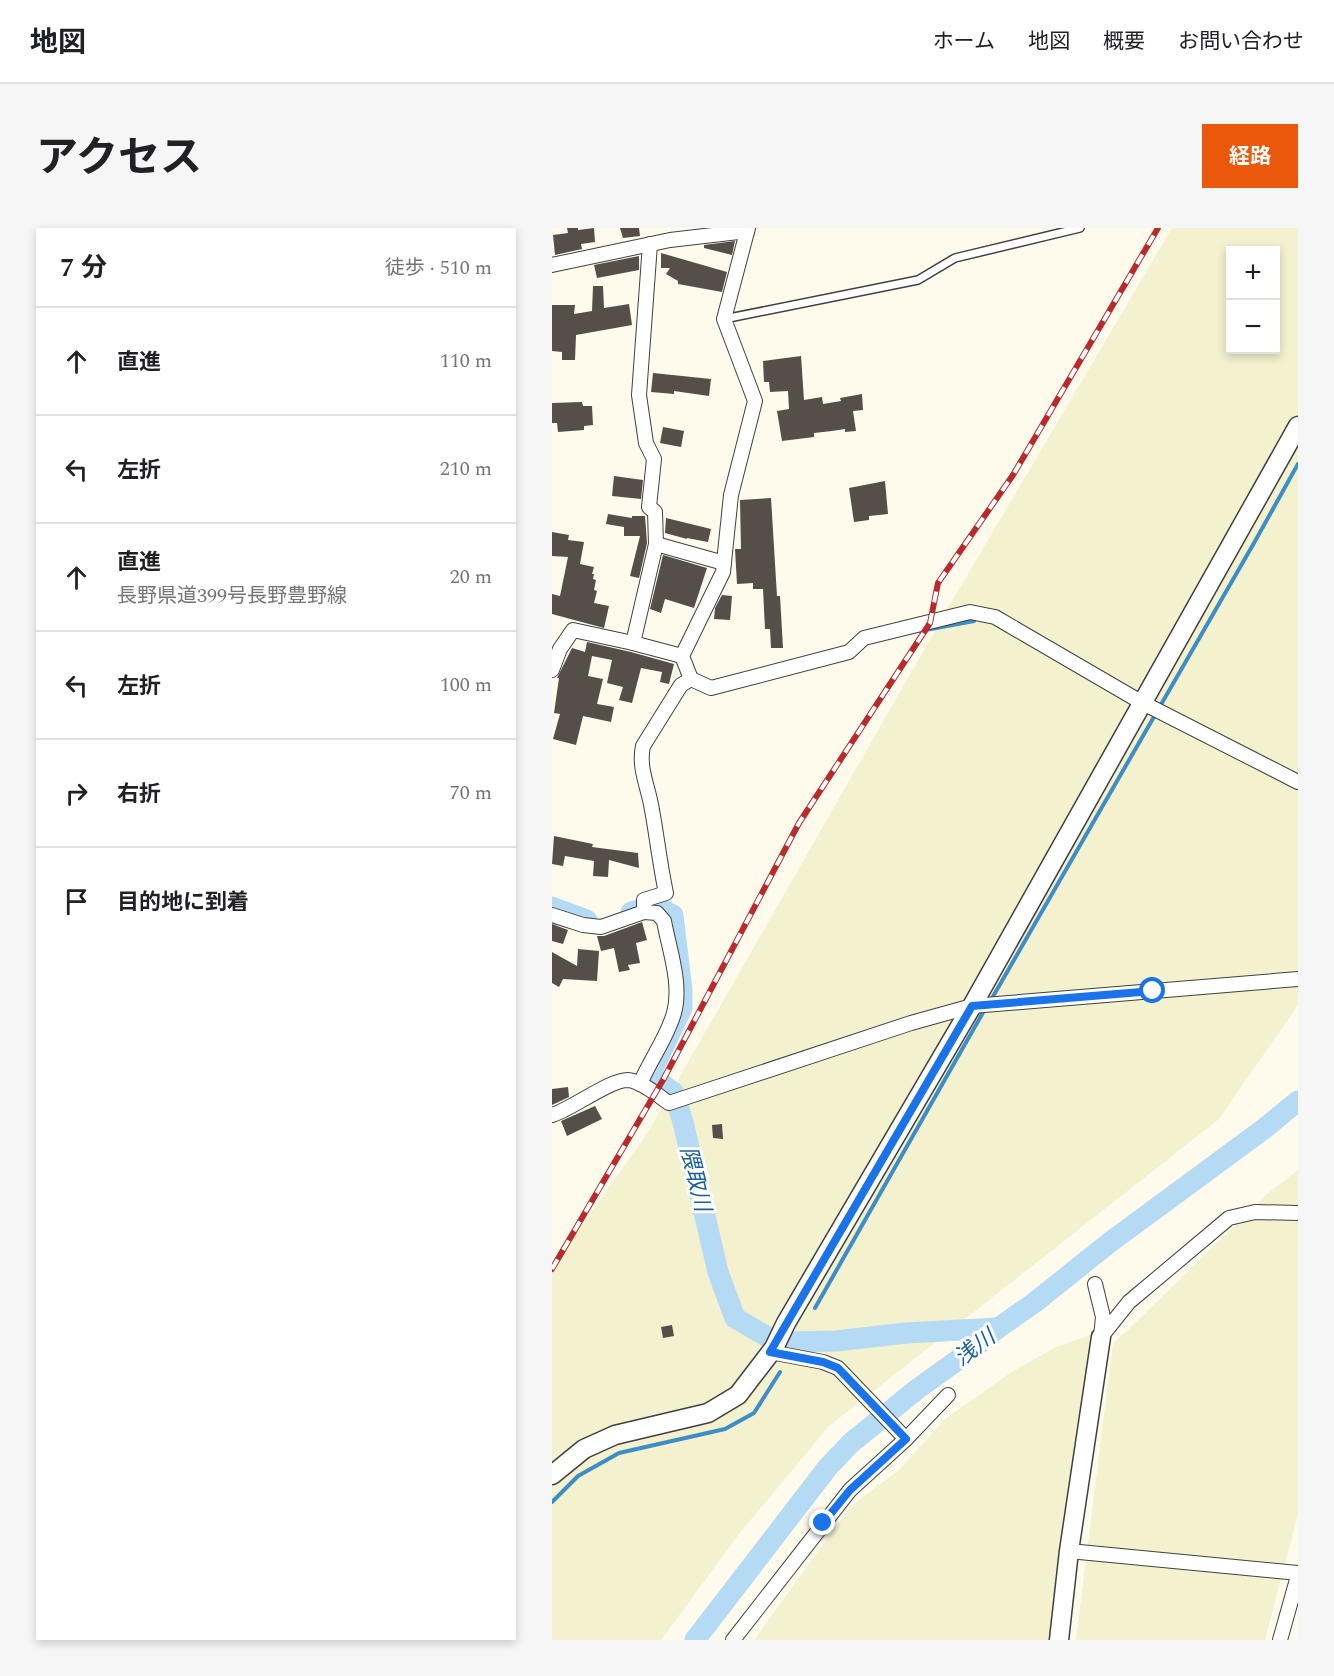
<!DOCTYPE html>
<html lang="ja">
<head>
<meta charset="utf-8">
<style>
	body { margin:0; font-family:Spectral,"Noto Sans JP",serif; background:#f6f6f6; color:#202124 }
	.controls { position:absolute; right:18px; top:18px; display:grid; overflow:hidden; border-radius:0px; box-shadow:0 3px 9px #0003 }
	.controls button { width:54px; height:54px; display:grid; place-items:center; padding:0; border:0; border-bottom:2px solid #e0e0e0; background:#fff; color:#202124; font:30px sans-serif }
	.stop { position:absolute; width:18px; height:18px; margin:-14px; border:4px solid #1a73e8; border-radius:50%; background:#fff }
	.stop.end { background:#1a73e8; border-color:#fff; box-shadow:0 2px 6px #0008 }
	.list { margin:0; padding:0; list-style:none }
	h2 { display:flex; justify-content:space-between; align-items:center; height:78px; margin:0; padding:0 24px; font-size:26px }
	h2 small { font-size:20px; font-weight:400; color:#757577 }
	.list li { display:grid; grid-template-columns:39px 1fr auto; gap:18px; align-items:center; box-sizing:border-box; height:108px; padding:0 24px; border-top:2px solid #e0e0e0 }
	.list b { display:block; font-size:22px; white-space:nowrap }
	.list p { margin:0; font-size:20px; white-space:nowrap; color:#757577 }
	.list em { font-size:20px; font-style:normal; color:#757577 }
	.icon { flex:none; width:33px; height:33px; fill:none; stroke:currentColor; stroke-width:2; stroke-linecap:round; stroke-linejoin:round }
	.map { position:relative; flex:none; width:746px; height:1412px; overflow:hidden; border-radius:0px }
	header { display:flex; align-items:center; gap:36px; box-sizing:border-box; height:84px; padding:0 30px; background:#fff; border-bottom:2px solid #e0e0e0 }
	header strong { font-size:28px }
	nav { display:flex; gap:33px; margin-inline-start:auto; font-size:21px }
	.intro { display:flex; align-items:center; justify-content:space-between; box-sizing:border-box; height:144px; padding:0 36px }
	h1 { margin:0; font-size:42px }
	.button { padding:15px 27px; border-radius:0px; background:#ea580c; color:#fff; font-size:21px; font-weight:700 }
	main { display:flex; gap:36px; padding:0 36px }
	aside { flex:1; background:#fff; border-radius:0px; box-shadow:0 3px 9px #0003 }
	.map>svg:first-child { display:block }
	.farmland { fill:#f3f1ce; fill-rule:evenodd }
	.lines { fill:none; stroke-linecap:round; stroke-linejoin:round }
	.stream { stroke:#3d8ec8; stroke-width:4 }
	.river { stroke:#b4daf4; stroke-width:21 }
	.building { fill:#554e49 }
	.service-casing { stroke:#404040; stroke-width:10 }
	.minor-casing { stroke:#404040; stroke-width:16 }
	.tertiary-casing { stroke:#404040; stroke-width:21 }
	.service { stroke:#fff; stroke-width:7 }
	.minor { stroke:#fff; stroke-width:14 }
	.tertiary { stroke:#fff; stroke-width:18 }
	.rail-casing { stroke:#b72a2e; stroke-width:6 }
	.rail { stroke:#fff; stroke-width:4; stroke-dasharray:11; stroke-linecap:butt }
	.route { stroke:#1a73e8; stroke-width:8 }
	.labels { text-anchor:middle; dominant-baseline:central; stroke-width:6; stroke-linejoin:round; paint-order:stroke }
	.water-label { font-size:22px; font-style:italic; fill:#1b6099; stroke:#fff }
</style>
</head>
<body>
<header>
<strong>地図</strong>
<nav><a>ホーム</a><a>地図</a><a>概要</a><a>お問い合わせ</a></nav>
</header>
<div class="intro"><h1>アクセス</h1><a class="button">経路</a></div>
<main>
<aside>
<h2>7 分<small>徒歩 · 510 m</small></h2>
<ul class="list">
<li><svg class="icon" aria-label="ahead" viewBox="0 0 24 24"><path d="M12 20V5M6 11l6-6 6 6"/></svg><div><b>直進</b></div><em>110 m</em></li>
<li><svg class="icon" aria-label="left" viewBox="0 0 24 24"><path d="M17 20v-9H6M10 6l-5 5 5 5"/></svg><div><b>左折</b></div><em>210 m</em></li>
<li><svg class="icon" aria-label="ahead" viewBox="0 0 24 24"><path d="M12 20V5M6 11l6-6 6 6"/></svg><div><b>直進</b><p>長野県道399号長野豊野線</p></div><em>20 m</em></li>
<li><svg class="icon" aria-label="left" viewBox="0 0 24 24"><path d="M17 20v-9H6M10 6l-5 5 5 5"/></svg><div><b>左折</b></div><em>100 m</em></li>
<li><svg class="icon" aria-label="right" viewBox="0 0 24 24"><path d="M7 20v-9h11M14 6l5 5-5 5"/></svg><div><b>右折</b></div><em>70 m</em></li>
<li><svg class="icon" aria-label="arrive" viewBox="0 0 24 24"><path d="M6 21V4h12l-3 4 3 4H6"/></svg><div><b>目的地に到着</b></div></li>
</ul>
</aside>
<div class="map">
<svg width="746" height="1412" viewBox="0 0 746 1412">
	<rect width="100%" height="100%" fill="#fefbed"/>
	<!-- farmland -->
	<g class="farmland">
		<path d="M620,0H746V777L667,891L277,1198L187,1306L109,1412H0V1040L96,904L400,373ZM678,22H724V122H678Z"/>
		<polygon points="746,942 746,1286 713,1412 524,1412 561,1115 575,1103 715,966"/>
		<polygon points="542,1106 500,1412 202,1412 298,1279 347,1242 393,1191 458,1145 504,1119"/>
	</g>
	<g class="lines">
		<!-- stream -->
		<g class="stream">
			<polyline points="368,403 422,393"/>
			<polyline points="439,772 702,315 746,236"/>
			<polyline points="263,1080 433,781"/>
			<polyline points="0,1274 26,1248 67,1225 173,1201 202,1185 228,1144"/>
		</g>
		<!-- river -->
		<g class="river">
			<polyline points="0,679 35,692"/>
			<path d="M79,684C99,678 102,676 121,687L130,762V780L98,847L122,865L131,894L166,1044L183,1090L221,1112L234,1114L284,1113L354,1105L446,1100"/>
			<polyline points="143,1412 276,1239 299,1215 364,1162 421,1121 446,1100 482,1075 557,1015 713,900 746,873"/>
		</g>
	</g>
	<!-- building -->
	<g class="building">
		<polygon points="15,0 26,0 26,2 42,0 43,14 29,16 30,21 3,27 1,7 16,5"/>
		<polygon points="68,0 87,0 88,8 71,10"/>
		<polygon points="183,13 180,27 152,20 152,17"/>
		<polygon points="109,25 175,44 170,64 126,56 126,53 114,46 118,40 109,40"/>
		<polygon points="87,28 87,42 45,50 42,37"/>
		<polygon points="41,58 51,58 52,80 77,76 80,97 24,107 23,132 10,132 10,124 0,123 0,77 23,77 22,86 40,83"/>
		<polygon points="249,128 252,172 270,169 271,176 289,173 288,170 310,166 311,182 301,183 304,203 293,204 293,201 280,203 262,205 262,209 230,213 225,183 237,181 236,163 218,164 217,154 212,154 211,133"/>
		<polygon points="101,145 159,151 157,168 122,163 122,166 99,164"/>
		<polygon points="30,174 31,178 40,178 41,197 32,198 32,202 6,204 5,195 0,195 0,175"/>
		<polygon points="111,199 132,203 129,219 108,215"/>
		<polygon points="62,248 91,252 89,271 60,268"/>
		<polygon points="333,253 336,286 317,288 317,292 302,294 297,260"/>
		<polygon points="219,270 225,368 228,368 231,420 219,420 218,401 213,401 211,361 201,361 201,355 185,356 183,321 189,321 188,272"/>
		<polygon points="56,286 80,290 80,288 93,288 95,315 87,350 78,348 88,308 72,308 72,299 54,296"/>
		<polygon points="114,290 159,301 156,314 135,310 135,311 113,305"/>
		<polygon points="0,304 17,307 16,312 32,314 28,336 42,339 40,346 42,346 41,351 44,352 42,362 45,363 42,375 57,378 52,400 0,386 0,366 8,368 16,329 0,328"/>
		<polygon points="111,327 155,340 142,380 113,371 109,385 98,381"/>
		<polygon points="170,367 180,368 178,392 162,391 163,380"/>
		<polygon points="35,414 79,424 122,436 117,456 108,454 110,444 89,440 80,475 67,472 71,459 55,455 60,432 40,428 36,448 51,451 45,476 62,479 59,494 31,488 24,517 1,511 8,486 2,485 7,450 5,450 20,420 33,424"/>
		<polygon points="2,608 41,616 40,619 86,625 87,640 57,632 56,649 41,648 42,633 13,628 11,638 0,636"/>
		<polygon points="90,694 95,712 84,715 88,735 76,737 78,742 67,744 62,720 49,723 45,708 52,708"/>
		<polygon points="0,696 16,702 11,716 0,713"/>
		<polygon points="26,721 47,723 45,753 11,751 7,759 0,755 0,724 25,738"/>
		<polygon points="16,859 17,869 0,877 0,861"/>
		<polygon points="43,878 50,891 15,908 9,893"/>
		<polygon points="170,896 171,911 161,910 160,897"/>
		<polygon points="120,1097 122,1108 111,1110 109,1099"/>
	</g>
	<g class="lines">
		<!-- service casing -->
		<g class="service-casing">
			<polyline id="service" points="172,91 366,52 403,30 528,0"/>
		</g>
		<!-- minor casing -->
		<g class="minor-casing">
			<g id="minor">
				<polyline points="196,0 172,91 203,173 179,267 171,344 130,428 139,451 159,460 297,424 312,410 418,384 443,389 589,474 746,554"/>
				<polyline points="98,16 87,167 94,215 102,231 97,279 103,284 104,316 172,335"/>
				<polyline points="0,37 118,12 195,3"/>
				<polyline points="104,316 81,415 130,428"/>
				<polyline points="0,442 8,421 21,402 81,415"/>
				<polyline points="0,687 31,697 49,699 92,684"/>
				<path d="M88,856C98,832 115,810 122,785C130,756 117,721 112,693L105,685L92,684V672L114,665C108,637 105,609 100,582C97,560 86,541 91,518L129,457L139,451"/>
				<path d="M0,887C20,881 57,852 76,852C90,853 106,868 117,875L359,795L420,778L746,751"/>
				<polyline points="543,1056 551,1089 549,1109"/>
				<polyline points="549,1109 577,1074 677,990 703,984 746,985"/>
				<polyline points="218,1124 271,1134 286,1140 354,1211"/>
				<polyline points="517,1323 746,1345"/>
				<polyline points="181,1412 298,1262 354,1211 396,1167"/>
				<polyline points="728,1412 746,1348"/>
			</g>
		</g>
		<!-- tertiary casing -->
		<g class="tertiary-casing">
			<g id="tertiary">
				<polyline points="0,1247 32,1221 63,1207 156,1185 186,1167 222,1120 234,1095 420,778 746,198"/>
				<polyline points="507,1412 517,1323 549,1109"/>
			</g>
		</g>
		<!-- service -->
		<use href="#service" class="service"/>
		<!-- minor -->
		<use href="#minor" class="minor"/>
		<!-- tertiary -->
		<use href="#tertiary" class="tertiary"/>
		<!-- rail casing -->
		<g class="rail-casing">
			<polyline id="rail" points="0,1041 111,852 247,595 378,395 386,355 461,247 606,0"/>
		</g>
		<!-- rail -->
		<use href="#rail" class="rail"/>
	</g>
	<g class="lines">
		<!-- route -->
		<polyline class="route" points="271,1295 298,1262 354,1211 286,1140 271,1134 218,1124 420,778 601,763"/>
	</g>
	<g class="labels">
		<!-- water labels -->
		<g class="water-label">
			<text transform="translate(143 951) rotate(76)">隈取川</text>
			<text transform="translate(423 1120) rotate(-37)">浅川</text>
		</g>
	</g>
</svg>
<div class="controls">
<button>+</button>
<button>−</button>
</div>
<div class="stop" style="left:601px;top:763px"></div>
<div class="stop end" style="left:271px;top:1295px"></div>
</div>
</main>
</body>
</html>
